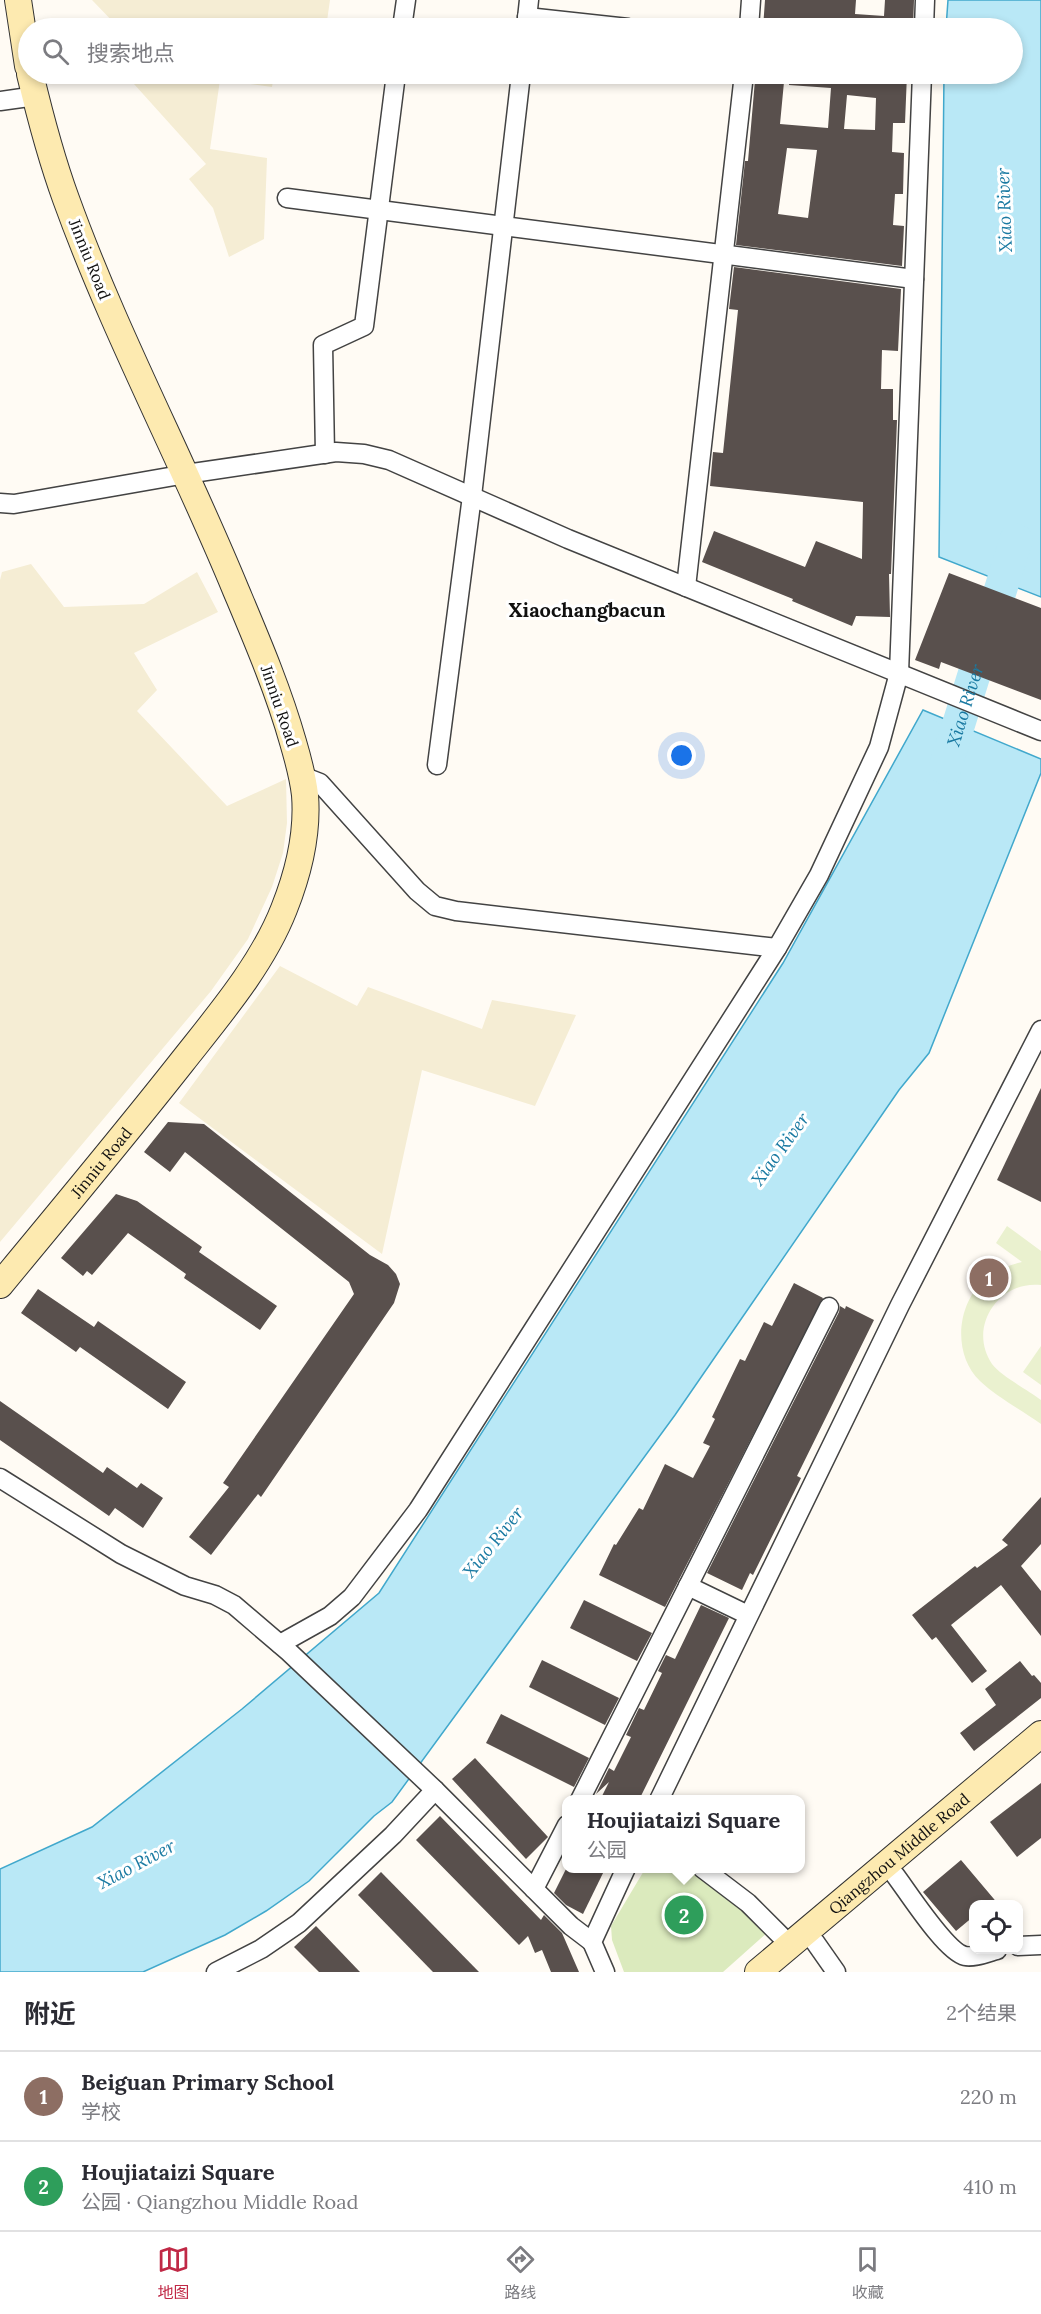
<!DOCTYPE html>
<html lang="zh">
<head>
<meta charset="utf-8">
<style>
	body { margin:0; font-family:Lora,"Noto Sans SC",serif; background:#f2f2f3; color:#2b2b33 }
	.controls { position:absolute; right:18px; bottom:18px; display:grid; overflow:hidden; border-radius:12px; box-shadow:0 3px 9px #0003 }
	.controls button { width:54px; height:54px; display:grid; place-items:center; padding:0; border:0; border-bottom:2px solid #e1e1e2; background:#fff; color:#2b2b33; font:30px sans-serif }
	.you { position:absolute; left:682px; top:756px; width:21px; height:21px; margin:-15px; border:4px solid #fff; border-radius:50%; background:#1a73e8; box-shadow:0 0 0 9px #1a73e833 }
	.badge { display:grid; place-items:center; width:39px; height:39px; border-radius:50%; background:#c02946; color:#fff; font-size:20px; font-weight:700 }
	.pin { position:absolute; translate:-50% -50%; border:3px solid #fff; box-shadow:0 2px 6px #0006 }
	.popup { position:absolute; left:562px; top:1795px; width:243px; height:78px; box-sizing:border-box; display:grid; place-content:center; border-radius:12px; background:#fff; filter:drop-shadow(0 2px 4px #0005); font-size:20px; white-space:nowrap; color:#7c7c81 }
	.popup b { font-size:22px; color:#2b2b33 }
	.popup::after { content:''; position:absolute; left:50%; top:100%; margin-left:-12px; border:12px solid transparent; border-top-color:#fff }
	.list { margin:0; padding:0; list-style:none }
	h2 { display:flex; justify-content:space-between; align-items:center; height:78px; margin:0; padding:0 24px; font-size:26px }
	h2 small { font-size:20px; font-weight:400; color:#7c7c81 }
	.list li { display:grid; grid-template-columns:39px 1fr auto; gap:18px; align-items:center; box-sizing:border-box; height:90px; padding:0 24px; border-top:2px solid #e1e1e2 }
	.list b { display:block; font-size:22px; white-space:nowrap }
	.list p { margin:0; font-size:20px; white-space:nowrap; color:#7c7c81 }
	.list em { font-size:20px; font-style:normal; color:#7c7c81 }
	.icon { flex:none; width:33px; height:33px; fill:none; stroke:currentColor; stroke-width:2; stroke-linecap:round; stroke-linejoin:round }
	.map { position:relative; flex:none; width:1041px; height:1972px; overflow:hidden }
	.search { position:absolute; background:#fff; box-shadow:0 3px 9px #0003; left:18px; right:18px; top:18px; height:66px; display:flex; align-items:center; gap:15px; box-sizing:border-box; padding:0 21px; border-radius:33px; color:#7c7c81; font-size:22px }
	.sheet { height:258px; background:#fff }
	nav { display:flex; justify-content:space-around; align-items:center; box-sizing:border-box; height:84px; border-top:2px solid #e1e1e2; background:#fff; font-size:16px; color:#7c7c81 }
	nav a { display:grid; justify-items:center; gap:3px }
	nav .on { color:#c02946 }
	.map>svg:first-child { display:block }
	.farmland { fill:#f5edd4 }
	.green { fill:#dbeabd }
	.pitch { fill:#eaf1cf }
	.water { fill:#b9e8f6; stroke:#41a8cc; stroke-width:1.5 }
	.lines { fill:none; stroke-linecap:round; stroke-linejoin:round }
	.river { stroke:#b9e8f6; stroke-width:33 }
	.building { fill:#59504d; fill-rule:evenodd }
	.minor-casing { stroke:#434343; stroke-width:21 }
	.secondary-casing { stroke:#323232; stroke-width:28 }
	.minor { stroke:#fff; stroke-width:18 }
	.secondary { stroke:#fdeab0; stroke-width:26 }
	.labels { text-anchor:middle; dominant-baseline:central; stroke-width:6; stroke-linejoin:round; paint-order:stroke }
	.street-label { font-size:16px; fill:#101010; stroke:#fff }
	.water-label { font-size:18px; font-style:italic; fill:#1a7aa2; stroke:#fff }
	.quarter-label { font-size:20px; font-weight:bold; fill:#101010; stroke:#fff }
</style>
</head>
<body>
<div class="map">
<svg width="1041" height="1972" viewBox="0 0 1041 1972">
	<rect width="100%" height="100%" fill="#fffbf4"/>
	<!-- farmland -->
	<g class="farmland">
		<polygon points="92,0 330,0 326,28 116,28 118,27"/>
		<polygon points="125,74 274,74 272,87 220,80 210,149 267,158 264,239 229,257 213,208 189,179 206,164"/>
		<polygon points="31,564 64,607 144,604 197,572 218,612 134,653 157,690 137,711 227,806 286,779 287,823 283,853 272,887 248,939 211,991 0,1242 0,580 2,572"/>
		<polygon points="280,966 357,1006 368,987 482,1029 492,1000 576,1015 535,1106 422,1070 382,1254 179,1103"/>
	</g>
	<!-- green -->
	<polygon class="green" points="692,1868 739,1903 768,1932 723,1972 624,1972 612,1940 611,1926 645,1869"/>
	<!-- pitch -->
	<g class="pitch">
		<path d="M1007,1226L1041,1251V1285C999,1280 967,1327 992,1364C1001,1376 1028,1390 1041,1400V1424C1021,1410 997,1397 980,1381C951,1353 957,1300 988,1277C998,1269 1010,1265 1022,1262L996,1243Z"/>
		<polygon points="1041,1346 1041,1385 1023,1372"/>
	</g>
	<!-- water -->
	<g class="water">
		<polygon points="948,0 1041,0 1041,597 939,557 944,74 1012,74 1012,28 946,28"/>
		<polygon points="923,710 1041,759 1041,773 929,1053 899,1090 675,1415 392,1802 374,1816 309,1881 266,1911 225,1935 143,1972 0,1972 0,1869 92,1827 242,1709 379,1593 783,963"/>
	</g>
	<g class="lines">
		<!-- river -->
		<path class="river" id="s1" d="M945,768L1016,540"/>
	</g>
	<!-- building -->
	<g class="building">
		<polygon points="765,0 856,0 855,14 884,16 885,0 914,0 913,28 763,28"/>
		<path d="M789,74H907L905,123H893L892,152L904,153L903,194H895L893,225L904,226L902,266L736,245L745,161H748L755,80L784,82L780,124L828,128L831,88L789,85ZM847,95L876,98L875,130L844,129ZM787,148L817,150L808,218L778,214Z"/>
		<polygon points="734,267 901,289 898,351 882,350 881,389 893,389 893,420 897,420 891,574 889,574 890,617 856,616 852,626 792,601 793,599 702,562 714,531 805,567 816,541 862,559 863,502 710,486 713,452 723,453 738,310 729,309"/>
		<polygon points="949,573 1041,608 1041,700 941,662 939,669 915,660"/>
		<polygon points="1041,1088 1041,1202 997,1180"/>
		<polygon points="168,1122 204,1124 370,1255 388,1265 396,1274 400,1284 394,1303 261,1497 258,1494 211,1555 189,1537 229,1487 223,1483 354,1294 349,1282 185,1152 170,1172 144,1152"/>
		<polygon points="116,1194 137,1201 202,1247 199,1252 277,1306 260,1330 184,1278 186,1274 128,1233 92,1275 87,1271 83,1276 61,1258"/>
		<polygon points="794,1283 823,1298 665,1607 599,1575 614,1544 616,1545 639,1508 643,1510 665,1464 693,1478 710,1446 703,1443 715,1419 712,1417 740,1359 745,1361 764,1322 772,1326"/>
		<polygon points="38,1289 94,1327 98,1321 186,1382 168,1409 80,1347 76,1352 21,1313"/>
		<polygon points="840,1306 845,1309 846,1306 874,1320 797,1476 801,1478 753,1575 750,1573 742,1590 707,1573 839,1312"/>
		<polygon points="0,1401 103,1473 107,1467 137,1488 141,1483 163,1498 143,1528 115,1508 109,1516 0,1440"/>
		<polygon points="1041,1497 1041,1544 1021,1566 1041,1591 1041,1636 1001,1585 951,1625 987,1671 972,1683 936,1637 932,1640 912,1615 975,1566 977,1568 1008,1545 1002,1540"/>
		<polygon points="584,1600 652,1633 637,1661 570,1628"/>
		<polygon points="701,1605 729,1618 639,1800 600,1800 609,1782 596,1794 609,1768 614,1771 631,1737 626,1735 639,1708 644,1710 662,1673 658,1671 666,1655 675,1659"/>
		<polygon points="542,1660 619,1698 605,1725 529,1687"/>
		<polygon points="1020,1661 1032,1676 1034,1675 1041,1683 1041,1698 974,1751 960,1733 996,1705 985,1689"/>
		<polygon points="501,1714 589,1758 574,1787 486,1743"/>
		<polygon points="475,1758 548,1837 526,1859 452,1779"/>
		<polygon points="1041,1783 1041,1838 1017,1857 990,1822"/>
		<polygon points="440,1816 541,1920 544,1915 562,1933 579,1972 551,1972 542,1950 535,1953 528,1936 519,1945 416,1840"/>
		<polygon points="961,1860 999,1905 974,1905 974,1916 956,1931 923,1892"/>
		<polygon points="566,1869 605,1869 583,1914 566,1905 554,1893"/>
		<polygon points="381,1872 479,1972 433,1972 358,1895"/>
		<polygon points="316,1926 360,1972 319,1972 294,1947"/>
	</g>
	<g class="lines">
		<!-- minor casing -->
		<g class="minor-casing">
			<g id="minor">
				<polyline points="527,17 628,28"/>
				<polyline points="402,28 406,0"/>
				<polyline points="526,28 529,0"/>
				<polyline points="749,28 751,0"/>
				<polyline points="924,28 925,0"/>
				<polyline points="0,101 36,96"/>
				<polyline points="287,198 914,279"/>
				<polyline points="325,454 323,345 364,326 396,74"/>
				<polyline points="0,503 14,504 186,474 336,452 364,454 389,460 568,539 1041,731"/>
				<polyline points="686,587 744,74"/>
				<polyline points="437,765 472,496 521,74"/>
				<polyline points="302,776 320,783 417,891 435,906 456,911 777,948"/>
				<polyline points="0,1478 121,1554 185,1586 215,1595 234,1605 289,1652 435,1790 571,1926 592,1942"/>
				<polyline points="688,1586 748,1615"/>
				<polyline points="280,1644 330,1616 352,1597 418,1510 777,948 819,875 879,747 899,673 922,74"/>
				<polyline points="580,1800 829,1307"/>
				<polyline points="659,1800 900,1305 1041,1030"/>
				<polyline points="702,1868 748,1903 790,1945"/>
				<path d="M895,1875C908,1892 946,1952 965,1956C975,1958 988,1952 997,1950"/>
				<polyline points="534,1889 567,1825"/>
				<polyline points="815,1942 836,1972"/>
				<polyline points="1018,1946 1041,1945"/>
				<polyline points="216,1972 261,1949 299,1923 393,1835 435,1790"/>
				<polyline points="605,1972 592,1942 626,1868"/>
			</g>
		</g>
		<!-- secondary casing -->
		<g class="secondary-casing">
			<g id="secondary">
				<polyline points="18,0 28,66"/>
				<path id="s2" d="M0,1285C61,1211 123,1137 182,1062C219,1015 262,965 284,909C298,874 308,833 305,795C303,777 298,759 293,742C278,689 256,638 235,588C181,457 114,332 66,199C51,158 40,116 30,74"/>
				<path id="s3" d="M758,1972L1041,1734"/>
			</g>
		</g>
		<!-- minor -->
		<use href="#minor" class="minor"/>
		<!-- secondary -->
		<use href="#secondary" class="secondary"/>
	</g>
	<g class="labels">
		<!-- street labels -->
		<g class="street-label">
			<text transform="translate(90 259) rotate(68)">Jinniu Road</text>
			<text transform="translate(280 706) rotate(71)">Jinniu Road</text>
			<text stroke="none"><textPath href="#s2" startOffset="159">Jinniu Road</textPath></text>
			<text stroke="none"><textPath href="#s3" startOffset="184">Qiangzhou Middle Road</textPath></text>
		</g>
		<!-- water labels -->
		<g class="water-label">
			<text transform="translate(1004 210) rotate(-92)">Xiao River</text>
			<text stroke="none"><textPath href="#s1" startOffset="66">Xiao River</textPath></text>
			<text transform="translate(780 1149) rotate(-54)">Xiao River</text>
			<text transform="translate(493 1542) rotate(-51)">Xiao River</text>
			<text transform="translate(136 1864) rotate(-28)">Xiao River</text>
		</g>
		<!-- quarter labels -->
		<g class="quarter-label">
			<text x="587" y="609">Xiaochangbacun</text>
		</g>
	</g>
</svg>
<div class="controls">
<button><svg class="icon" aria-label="locate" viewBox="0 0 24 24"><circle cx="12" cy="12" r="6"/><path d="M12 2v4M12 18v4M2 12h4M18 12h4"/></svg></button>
</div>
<div class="you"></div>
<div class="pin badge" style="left:989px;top:1278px;background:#8d6e63">1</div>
<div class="pin badge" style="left:684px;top:1915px;background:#2e9e5b">2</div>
<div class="popup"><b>Houjiataizi Square</b>公园</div>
<div class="search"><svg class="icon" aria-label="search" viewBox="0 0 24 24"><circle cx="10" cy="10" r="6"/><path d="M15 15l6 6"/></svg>搜索地点</div>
</div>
<section class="sheet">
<h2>附近<small>2个结果</small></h2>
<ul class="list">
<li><span class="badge" style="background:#8d6e63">1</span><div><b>Beiguan Primary School</b><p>学校</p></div><em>220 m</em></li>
<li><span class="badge" style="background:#2e9e5b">2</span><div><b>Houjiataizi Square</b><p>公园 · Qiangzhou Middle Road</p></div><em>410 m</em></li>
</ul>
</section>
<nav>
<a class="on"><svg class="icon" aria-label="map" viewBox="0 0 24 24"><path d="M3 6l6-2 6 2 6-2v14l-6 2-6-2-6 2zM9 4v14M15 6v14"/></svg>地图</a>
<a><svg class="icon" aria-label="directions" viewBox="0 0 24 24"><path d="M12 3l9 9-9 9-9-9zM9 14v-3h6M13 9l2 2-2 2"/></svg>路线</a>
<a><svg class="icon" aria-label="saved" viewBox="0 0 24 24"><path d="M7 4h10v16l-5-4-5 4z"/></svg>收藏</a>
</nav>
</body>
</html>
